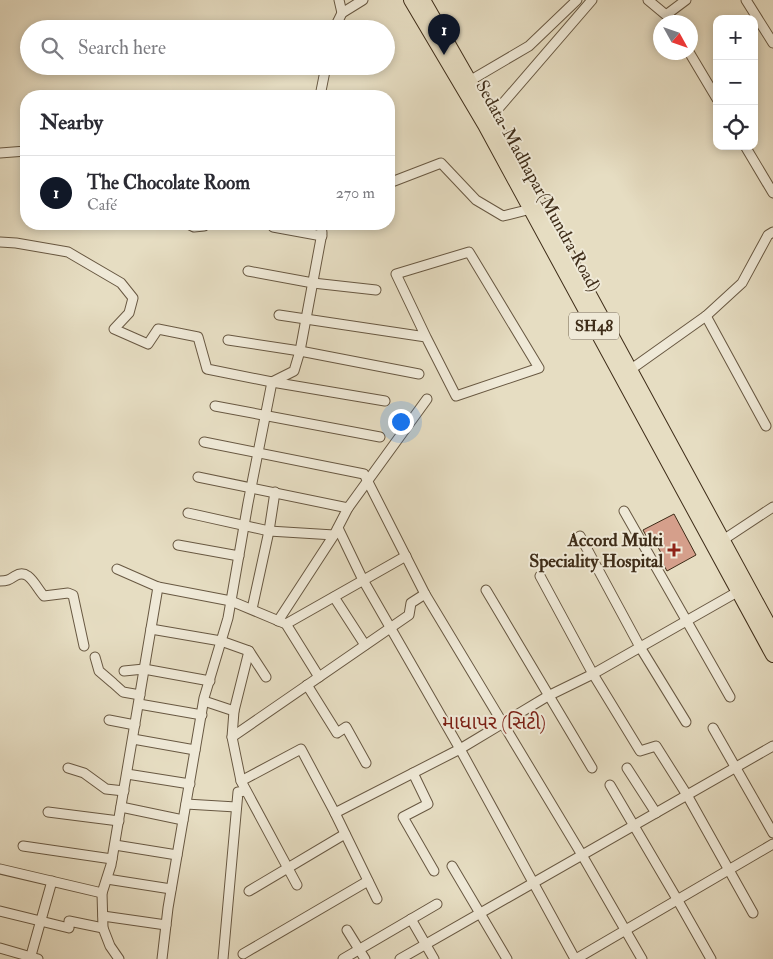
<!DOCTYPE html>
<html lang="en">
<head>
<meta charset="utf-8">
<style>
	body { margin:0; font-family:"IM FELL Double Pica","Noto Sans Gujarati",serif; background:#f2f2f3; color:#2b2b33 }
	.controls { position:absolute; right:15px; top:15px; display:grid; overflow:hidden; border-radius:10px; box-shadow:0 2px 8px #0003 }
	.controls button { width:45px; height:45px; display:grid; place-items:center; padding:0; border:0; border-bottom:1px solid #e1e1e2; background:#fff; color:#2b2b33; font:25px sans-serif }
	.compass { position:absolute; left:653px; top:15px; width:45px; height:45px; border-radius:50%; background:#fff; box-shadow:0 2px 8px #0003; rotate:130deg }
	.you { position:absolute; left:400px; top:421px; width:18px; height:18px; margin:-12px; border:4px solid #fff; border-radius:50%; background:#1a73e8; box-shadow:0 0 0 8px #1a73e833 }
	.badge { display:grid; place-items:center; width:32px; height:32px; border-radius:50%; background:#111827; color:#fff; font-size:16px; font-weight:700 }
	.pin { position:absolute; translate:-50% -41px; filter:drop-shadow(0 1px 2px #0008) }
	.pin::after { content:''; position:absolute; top:26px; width:18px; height:15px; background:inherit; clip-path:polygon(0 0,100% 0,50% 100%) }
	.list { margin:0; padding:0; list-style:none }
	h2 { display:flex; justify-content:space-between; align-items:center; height:65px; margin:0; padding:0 20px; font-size:21px }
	h2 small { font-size:16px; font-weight:400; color:#7c7c81 }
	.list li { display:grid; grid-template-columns:32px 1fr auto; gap:15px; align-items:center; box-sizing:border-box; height:75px; padding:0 20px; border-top:1px solid #e1e1e2 }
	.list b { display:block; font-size:19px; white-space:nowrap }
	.list p { margin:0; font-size:16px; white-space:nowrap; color:#7c7c81 }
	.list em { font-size:16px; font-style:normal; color:#7c7c81 }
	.icon { flex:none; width:28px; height:28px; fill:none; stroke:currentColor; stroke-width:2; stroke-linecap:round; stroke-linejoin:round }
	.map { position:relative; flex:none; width:773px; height:959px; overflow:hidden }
	.search { position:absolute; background:#fff; box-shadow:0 2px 8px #0003; left:20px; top:20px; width:375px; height:55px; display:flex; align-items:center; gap:12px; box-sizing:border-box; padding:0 18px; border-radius:28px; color:#7c7c81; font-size:19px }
	.panel { position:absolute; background:#fff; box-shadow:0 2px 8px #0003; left:20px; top:90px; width:375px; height:140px; border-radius:20px }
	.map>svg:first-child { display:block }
	.building { fill:#d59f8b; stroke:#3e2c18 }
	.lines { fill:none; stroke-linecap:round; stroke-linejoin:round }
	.minor-casing { stroke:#685842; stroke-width:11 }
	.primary-casing { stroke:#3e2c18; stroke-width:16 }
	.minor { stroke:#efe9d7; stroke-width:9 }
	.primary { stroke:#e6ddc2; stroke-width:14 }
	.poi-dot { fill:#8f2418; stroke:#efe9d7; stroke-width:2 }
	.labels { text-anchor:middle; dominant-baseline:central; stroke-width:4; stroke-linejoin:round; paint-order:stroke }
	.shield { fill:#efe9d7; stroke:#736551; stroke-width:1 }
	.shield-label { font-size:16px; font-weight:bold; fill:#3e2c18 }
	.street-label { font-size:18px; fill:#3e2c18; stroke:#efe9d7 }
	.poi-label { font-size:18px; font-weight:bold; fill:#3e2c18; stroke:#efe9d7; text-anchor:end }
	.quarter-label { font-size:20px; fill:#7a1f14; stroke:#efe9d7 }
</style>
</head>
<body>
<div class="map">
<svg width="773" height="959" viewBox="0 0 773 959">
	<rect width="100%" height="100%" fill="#e6ddc2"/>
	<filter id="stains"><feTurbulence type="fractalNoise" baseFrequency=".004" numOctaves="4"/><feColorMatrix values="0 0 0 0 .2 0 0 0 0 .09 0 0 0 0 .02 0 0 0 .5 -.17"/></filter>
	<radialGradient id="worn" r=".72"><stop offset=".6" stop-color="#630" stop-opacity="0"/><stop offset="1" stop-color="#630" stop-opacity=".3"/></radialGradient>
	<!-- building -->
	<polygon class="building" points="674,514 696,555 667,571 660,558 663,556 654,541 650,543 643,530"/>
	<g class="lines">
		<!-- minor casing -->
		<g class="minor-casing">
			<g id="minor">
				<polyline points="339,0 342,13"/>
				<polyline points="648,0 666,15 686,0"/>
				<polyline points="746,0 773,43"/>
				<polyline points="334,29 342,13 363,0"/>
				<polyline points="689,52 717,99"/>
				<polyline points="466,83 529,46 577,0"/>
				<polyline points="320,96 326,66"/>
				<polyline points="491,117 592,0"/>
				<polyline points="745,146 773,193"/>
				<polyline points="0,153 26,151"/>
				<polyline points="389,183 441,163 476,200 503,216 531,209"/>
				<polyline points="188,224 194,227 204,226 204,224"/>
				<polyline points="273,227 322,236"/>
				<polyline points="0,242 16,243 68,252 121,283 133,298 129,313 114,329 148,344 158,329 198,337 207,369 272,382 385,401"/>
				<polyline points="248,271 313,283 376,290"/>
				<polyline points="279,315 426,337 456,396 539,368 469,252 396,274 426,337"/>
				<polyline points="706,316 766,426"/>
				<polyline points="228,340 300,351 419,374"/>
				<polyline points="630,370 706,316 742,283 768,235 773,232"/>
				<polyline points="215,406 380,437"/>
				<polyline points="204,442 364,474 425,594 582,855 642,959"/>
				<polyline points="198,477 348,508"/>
				<polyline points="624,511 730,697"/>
				<polyline points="188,513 269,531 334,535"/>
				<polyline points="338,528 363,580 460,749 575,959"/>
				<polyline points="580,536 640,647 686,722"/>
				<polyline points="723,540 773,507"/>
				<polyline points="178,545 239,556"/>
				<polyline points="117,569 158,587 231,601 286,624 319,677"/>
				<polyline points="540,576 593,674 640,751 656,746 687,795 753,913"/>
				<path d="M0,581C7,581 9,580 15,576C29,567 36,588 44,596L68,593L73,595L84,646"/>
				<polyline points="486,590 592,768"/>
				<polyline points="334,597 365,645"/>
				<polyline points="252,609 269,531 275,492"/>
				<polyline points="278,621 334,535 348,508 427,399"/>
				<polyline points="286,624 406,556"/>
				<polyline points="151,629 221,641 249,651 266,677"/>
				<polyline points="249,651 234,711 232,737 241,781 297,885"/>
				<polyline points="95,657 99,671 113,683 123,692 140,695"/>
				<polyline points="124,671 144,669 210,681"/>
				<polyline points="307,685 337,733 346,727 366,763"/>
				<polyline points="204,701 234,711"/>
				<polyline points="139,704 202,715"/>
				<polyline points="109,720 135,725"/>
				<polyline points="713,728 773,833"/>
				<polyline points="232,737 409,615 411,603 425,594"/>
				<polyline points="133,739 195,750"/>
				<polyline points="68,768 84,773 106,789 124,791"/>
				<polyline points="627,768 656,813"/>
				<polyline points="413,773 428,804 403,817 434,871"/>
				<polyline points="127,774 190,784"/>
				<polyline points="241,781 301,749 335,813 377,899"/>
				<polyline points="610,785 677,899 711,959"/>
				<polyline points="186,804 236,807"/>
				<polyline points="121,807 183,820"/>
				<polyline points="48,812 119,821"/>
				<polyline points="335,813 460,749 548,696 593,674 739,591"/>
				<polyline points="115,845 177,855"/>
				<polyline points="23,846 112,859"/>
				<polyline points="452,866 507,959"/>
				<polyline points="0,869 102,893"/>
				<polyline points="107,879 171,889"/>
				<polyline points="249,891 345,834"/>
				<polyline points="0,911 69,928 69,921 103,928"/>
				<polyline points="103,916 166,925"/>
				<polyline points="411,919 434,959"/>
				<polyline points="347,930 365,959"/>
				<polyline points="0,948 38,959"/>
				<polyline points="243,954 368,881"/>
				<polyline points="30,959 52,881"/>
				<polyline points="119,959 110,946 103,928 102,893 111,865 158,587"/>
				<polyline points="162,959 168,908 204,698 228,618 248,503 272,382 294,371 300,351 322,233 321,224"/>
				<polyline points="223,959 238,792 246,791"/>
				<polyline points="343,959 437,904"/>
				<polyline points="400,959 773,746"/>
				<polyline points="576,959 773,844"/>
			</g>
		</g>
		<!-- primary casing -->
		<g class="primary-casing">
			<g id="primary">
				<polyline points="411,0 485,125 773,655"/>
				<polyline points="423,0 547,217 773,633"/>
			</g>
		</g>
		<!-- minor -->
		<use href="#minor" class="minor"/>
		<!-- primary -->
		<use href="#primary" class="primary"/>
	</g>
	<!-- markers -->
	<path class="poi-dot" d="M671.5 542.5h5v5h5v5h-5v5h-5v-5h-5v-5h5z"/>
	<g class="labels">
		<!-- shield labels -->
		<rect class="shield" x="569" y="312.5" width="50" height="27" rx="4"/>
		<g class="shield-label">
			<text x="594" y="326">SH48</text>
		</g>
		<!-- street labels -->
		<g class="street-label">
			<text transform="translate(538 186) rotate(61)">Sedata-Madhapar(Mundra Road)</text>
		</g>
		<!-- poi labels -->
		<g class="poi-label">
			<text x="663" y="540">Accord Multi<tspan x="663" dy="21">Speciality Hospital</tspan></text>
		</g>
		<!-- quarter labels -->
		<g class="quarter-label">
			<text x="494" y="722">માધાપર (સિટી)</text>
		</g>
	</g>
	<rect width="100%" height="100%" filter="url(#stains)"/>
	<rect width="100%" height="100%" fill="url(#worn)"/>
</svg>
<div class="controls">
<button>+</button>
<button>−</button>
<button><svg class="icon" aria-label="locate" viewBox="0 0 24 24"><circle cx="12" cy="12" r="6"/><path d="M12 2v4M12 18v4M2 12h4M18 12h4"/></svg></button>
</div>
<svg class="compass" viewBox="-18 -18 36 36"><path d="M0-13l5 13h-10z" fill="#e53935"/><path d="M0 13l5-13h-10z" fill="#7c7c81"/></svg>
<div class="you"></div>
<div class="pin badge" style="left:444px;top:55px">1</div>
<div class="search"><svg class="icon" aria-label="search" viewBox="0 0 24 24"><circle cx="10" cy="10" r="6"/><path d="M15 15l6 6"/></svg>Search here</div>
<section class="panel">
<h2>Nearby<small></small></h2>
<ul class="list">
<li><span class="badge">1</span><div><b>The Chocolate Room</b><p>Café</p></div><em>270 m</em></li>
</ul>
</section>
</div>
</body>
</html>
